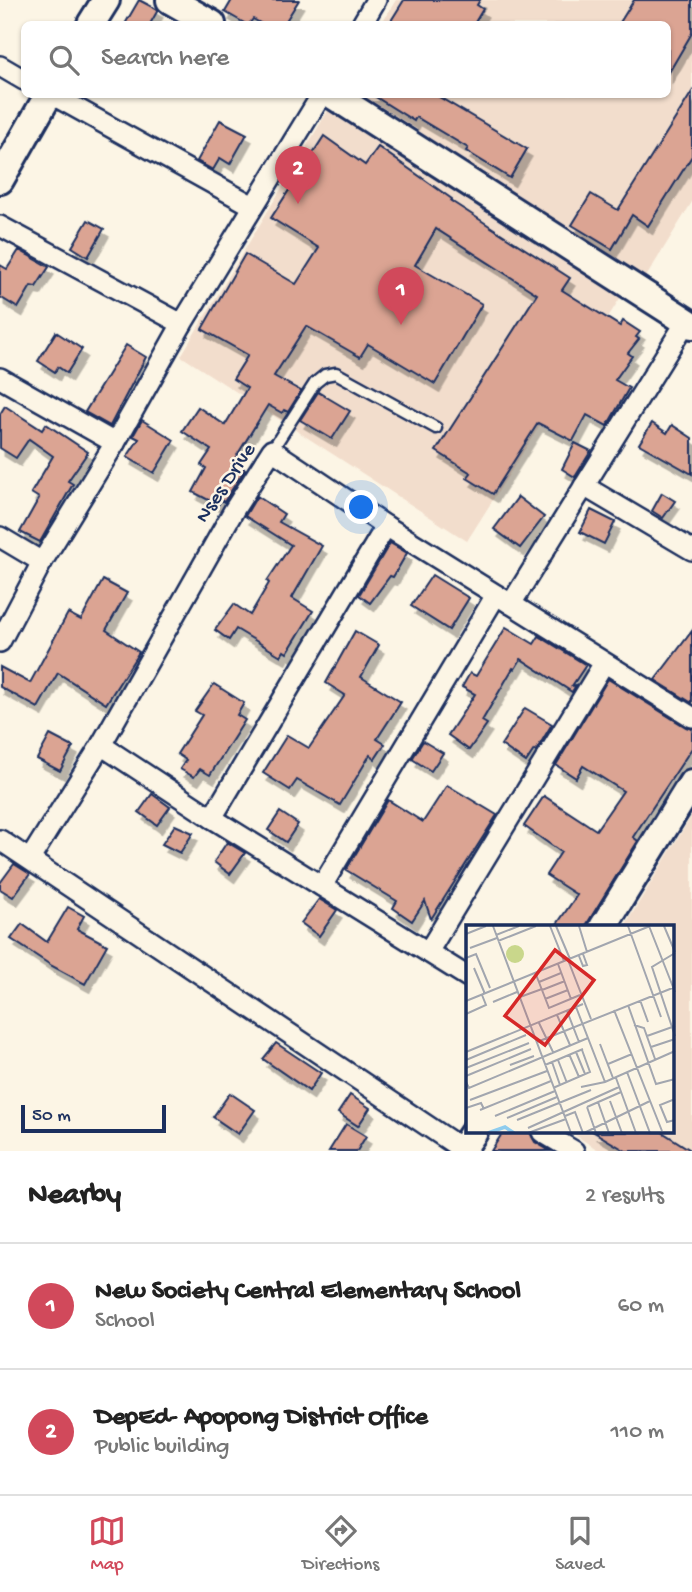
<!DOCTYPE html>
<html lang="en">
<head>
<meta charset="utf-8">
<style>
	body { margin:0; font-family:"Gochi Hand",sans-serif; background:#f6f6f6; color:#222 }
	.scale { position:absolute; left:21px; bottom:18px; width:145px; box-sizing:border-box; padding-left:7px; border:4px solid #1b2f5e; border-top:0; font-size:19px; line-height:24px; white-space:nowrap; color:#1b2f5e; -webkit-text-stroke:5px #fcf5e5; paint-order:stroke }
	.you { position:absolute; left:362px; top:508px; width:24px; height:24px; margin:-18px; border:5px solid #fff; border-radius:50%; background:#1a73e8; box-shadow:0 0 0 10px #1a73e833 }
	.badge { display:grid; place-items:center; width:46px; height:46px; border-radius:50%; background:#d1495b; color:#fff; font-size:23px; font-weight:700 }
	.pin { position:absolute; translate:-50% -58px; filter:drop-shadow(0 2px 4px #0008) }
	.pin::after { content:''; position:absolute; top:37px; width:24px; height:21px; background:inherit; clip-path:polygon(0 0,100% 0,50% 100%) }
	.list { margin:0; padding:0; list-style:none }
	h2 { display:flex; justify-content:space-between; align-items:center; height:91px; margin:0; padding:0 28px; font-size:30px }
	h2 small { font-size:23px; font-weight:400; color:#767676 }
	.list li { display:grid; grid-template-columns:46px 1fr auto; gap:21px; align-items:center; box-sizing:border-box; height:126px; padding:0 28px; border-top:2px solid #e0e0e0 }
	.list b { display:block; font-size:26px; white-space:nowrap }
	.list p { margin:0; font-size:23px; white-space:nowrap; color:#767676 }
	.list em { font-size:23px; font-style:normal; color:#767676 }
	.icon { flex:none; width:38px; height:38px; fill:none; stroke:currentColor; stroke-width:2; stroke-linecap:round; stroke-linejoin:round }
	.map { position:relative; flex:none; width:692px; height:1151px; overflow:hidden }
	.search { position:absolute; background:#fff; box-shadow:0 2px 5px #0004; left:21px; right:21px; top:21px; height:77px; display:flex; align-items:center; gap:18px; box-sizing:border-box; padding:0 24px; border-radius:10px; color:#767676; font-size:26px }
	.sheet { height:343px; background:#fff }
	nav { display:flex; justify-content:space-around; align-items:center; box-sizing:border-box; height:98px; border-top:2px solid #e0e0e0; background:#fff; font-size:19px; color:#767676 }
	nav a { display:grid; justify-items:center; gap:4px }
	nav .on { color:#d1495b }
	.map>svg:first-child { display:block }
	.built { fill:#f2ddcc }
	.building { fill:#dba493; stroke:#1b2f5e; stroke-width:2; filter:url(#shadow) }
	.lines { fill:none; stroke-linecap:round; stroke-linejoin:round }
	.lane-casing { stroke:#1b2f5e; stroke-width:15 }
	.street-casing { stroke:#1b2f5e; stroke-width:24 }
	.secondary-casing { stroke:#1b2f5e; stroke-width:32 }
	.lane { stroke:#fcf5e5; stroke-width:10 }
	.street { stroke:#fcf5e5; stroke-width:19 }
	.secondary { stroke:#fcf5e5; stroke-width:26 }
	.labels { text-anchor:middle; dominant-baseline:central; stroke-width:5; stroke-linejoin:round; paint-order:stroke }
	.street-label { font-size:21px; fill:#1b2f5e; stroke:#fcf5e5 }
	.inset-river { fill:none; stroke:#8eccee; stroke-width:3.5 }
	.inset-road { fill:none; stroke:#a2a6af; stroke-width:2 }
	.view { fill:#d62828; fill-opacity:0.15; stroke:#d62828; stroke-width:3.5 }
	.inset-edge { fill:none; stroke:#1b2f5e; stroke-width:3.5 }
</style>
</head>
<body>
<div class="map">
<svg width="692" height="1151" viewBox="0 0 692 1151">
	<defs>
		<filter id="shadow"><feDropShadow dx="4.5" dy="8" stdDeviation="0" flood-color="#0004"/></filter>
	</defs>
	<rect width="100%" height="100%" fill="#fcf5e5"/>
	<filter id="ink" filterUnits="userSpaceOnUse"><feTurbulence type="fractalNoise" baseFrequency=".0143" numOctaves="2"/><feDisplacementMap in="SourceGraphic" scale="14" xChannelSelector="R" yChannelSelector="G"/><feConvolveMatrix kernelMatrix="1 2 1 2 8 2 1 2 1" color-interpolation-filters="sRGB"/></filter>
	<g filter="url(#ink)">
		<!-- built -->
		<g class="built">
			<polygon points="396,0 692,0 692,202 643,282 362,95 668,94 668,24 381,24"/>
			<polygon points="329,109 622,295 467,541 181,356"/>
			<polygon points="692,815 692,1151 600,1151 570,1132 673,1132 673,927 624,927"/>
		</g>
		<!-- building -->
		<g class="building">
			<polygon points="139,0 158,10 150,24 125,24"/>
			<polygon points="232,0 299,0 284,24 262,24 253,19 249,24 246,24 225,12"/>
			<polygon points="404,0 480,0 477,5 483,9 474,24 389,24"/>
			<polygon points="634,0 692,0 692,33 668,74 668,24 619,24"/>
			<polygon points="692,92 692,156 648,226 632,215 612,249 572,225 591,194 618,210"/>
			<polygon points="371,94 434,94 527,149 510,178 466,151 468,148 416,117 414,121"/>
			<polygon points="220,120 247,134 230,164 220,158 213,170 197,161"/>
			<polygon points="324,136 365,165 378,147 452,199 451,201 570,278 562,290 620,326 623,321 640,332 636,337 639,339 628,353 632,356 615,380 629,388 607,426 587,415 573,441 538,423 493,494 467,478 471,473 436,451 537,294 436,229 415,265 482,304 435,384 368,344 360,357 306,326 274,376 301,391 288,412 284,410 282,413 268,405 233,462 245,469 224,502 221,500 218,505 193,492 206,468 201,465 211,450 182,431 198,407 225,425 247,388 233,379 248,355 202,329 245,254 296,284 319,248 271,218"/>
			<polygon points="88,220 104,229 88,257 72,247"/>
			<polygon points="19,250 49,267 36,287 31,286 18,308 0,297 0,265 7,269"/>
			<polygon points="56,332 82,349 67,373 58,367 55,372 38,361"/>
			<polygon points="126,345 146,357 110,426 85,412"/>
			<polygon points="318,392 350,411 332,439 300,420"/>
			<polygon points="5,406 42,430 46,424 88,452 68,481 73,484 40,542 20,532 39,498 31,493 53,456 29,439 16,458 0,448 0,414"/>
			<polygon points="142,420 174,440 154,473 127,457 139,439 133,436"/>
			<polygon points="652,423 667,433 672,425 692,438 692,474 639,444"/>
			<polygon points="575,443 591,451 575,477 562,469"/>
			<polygon points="662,493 675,501 663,518 652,511"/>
			<polygon points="257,496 284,514 279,522 322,546 292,598 313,611 287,653 284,651 281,656 236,629 229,640 215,630 234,604 250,615 269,583 267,581 291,545 245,516"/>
			<polygon points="518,497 544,517 520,548 494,529"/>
			<polygon points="591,510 615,522 604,544 580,532"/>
			<polygon points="390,543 407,553 393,577 390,576 370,603 359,595"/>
			<polygon points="432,575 469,598 449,630 411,606"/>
			<polygon points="103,580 127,593 106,630 139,652 106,704 58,673 38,708 0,687 0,667 30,683 68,613 81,620"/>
			<polygon points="506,627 534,644 539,636 586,665 572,686 576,685 572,692 521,659 515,669 513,668 482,721 487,724 469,750 448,735 475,694 462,687 470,673 476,676"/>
			<polygon points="355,631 379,645 361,677 401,702 377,739 385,744 375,759 370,755 340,805 297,780 290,790 263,773 287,735 309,748 345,695 326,683"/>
			<polygon points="692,631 692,703 655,680"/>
			<polygon points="608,679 686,727 692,729 692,748 633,837 638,841 585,927 555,927 577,895 546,875 561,852 524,826 544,796 596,830 623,791 583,766 576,778 556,765"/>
			<polygon points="214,684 244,703 237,715 245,720 210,775 200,769 194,777 180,769 186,760 177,754 202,715 195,711"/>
			<polygon points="525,708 552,724 536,751 534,750 526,762 501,745"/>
			<polygon points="50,735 73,747 60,771 37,759"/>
			<polygon points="423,741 443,753 431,771 412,759"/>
			<polygon points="447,785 497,815 431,919 425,901 412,921 393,908 397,901 346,870 388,800 423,822"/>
			<polygon points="152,794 170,807 157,825 139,812"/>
			<polygon points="280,812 298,824 286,842 268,830"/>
			<polygon points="175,825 193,833 180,853 162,844"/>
			<polygon points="227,842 245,853 230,874 214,862"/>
			<polygon points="14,864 30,874 13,897 0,889 0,883"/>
			<polygon points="319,899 337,910 319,936 301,923"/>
			<polygon points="68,907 84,916 77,929 107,945 85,984 52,966 11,939 22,924 47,942"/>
			<polygon points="276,1043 321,1073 309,1091 263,1059"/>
			<polygon points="230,1093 255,1110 238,1134 213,1117"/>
			<polygon points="350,1095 370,1108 358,1126 338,1113"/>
			<polygon points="346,1124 366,1136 357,1151 329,1151"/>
			<polygon points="503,1132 530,1132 535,1142 550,1151 491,1151"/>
			<polygon points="594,1132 662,1132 692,1151 626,1151"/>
		</g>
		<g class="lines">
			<!-- lane casing -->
			<g class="lane-casing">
				<polyline id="lane" points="272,450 315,383 325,375 336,373 436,428"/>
			</g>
			<!-- street casing -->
			<g class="street-casing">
				<g id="street">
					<polyline points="362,24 376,0"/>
					<polyline points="0,66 24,80"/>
					<polyline points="51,94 253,206"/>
					<polyline points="0,226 182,324"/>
					<polyline points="0,378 115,443"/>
					<polyline points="584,486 692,550"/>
					<polyline points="0,537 42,562"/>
					<polyline points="511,604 686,322"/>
					<polyline points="0,642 42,562 115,443 182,324 322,94"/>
					<polyline points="101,745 212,818 468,977"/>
					<polyline points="212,818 386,526"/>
					<polyline points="0,840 462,1149"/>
					<polyline points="30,859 101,745 234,510 272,450 386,526 692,717"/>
					<polyline points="322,886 496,595"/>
					<polyline points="428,952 604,663"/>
					<polyline points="542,1132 574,1151"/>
				</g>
			</g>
			<!-- secondary casing -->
			<g class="secondary-casing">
				<g id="secondary">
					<polyline points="170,0 212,24"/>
					<polyline points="91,24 106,0"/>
					<polyline points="331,94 692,325"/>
					<polyline points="0,180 49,94"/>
					<polyline points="603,927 692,783"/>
					<polyline points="461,1151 474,1132"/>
				</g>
			</g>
			<!-- lane -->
			<use href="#lane" class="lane"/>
			<!-- street -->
			<use href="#street" class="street"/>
			<!-- secondary -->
			<use href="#secondary" class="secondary"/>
		</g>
	</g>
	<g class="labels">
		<!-- street labels -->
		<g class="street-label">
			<text transform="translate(227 484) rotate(-56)">Nses Drive</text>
		</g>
	</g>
	<!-- overview -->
	<g transform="translate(466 925)">
		<rect width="208" height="208" fill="#fcf5e5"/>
		<path d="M40 29a9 9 0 1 1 18 0a9 9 0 1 1-18 0Z" fill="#c9d78b"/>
		<path class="inset-river" d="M22,208L39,202L48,208"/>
		<path class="inset-road" d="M27,1L105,208M84,1L98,36M90,1L104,34M113,1L121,27M162,1L195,92M183,1L209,67M198,1L209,27M0,9L20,1M30,10L53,1M32,16L70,1M4,23L31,13M209,28L186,42L209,111M113,31L117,41L121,40L117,29M0,33L10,29L24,63M102,35L125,94M92,39L105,74M8,43L19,69M69,47L83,83L114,70M73,57L95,48M76,65L99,56M54,72L76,64M79,74L102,65M174,75L182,97M0,76L184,1M27,77L51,67M162,80L190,159L209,154M110,82L139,157M148,85L196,206M101,86L113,117M0,89L20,80L16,70M91,90L104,120M73,98L87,127M168,100L178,103L189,134M181,111L209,101M71,117L209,62M134,119L147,153M185,122L209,114M0,127L117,79M110,127L119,149M103,129L113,152M0,135L60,110M92,135L101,158M86,137L94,160M142,139L166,129M44,140L68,131M79,140L117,124M0,143L63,118M161,147L184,208M0,151L65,124M150,153L170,208M0,157L3,163L122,113M115,162L139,157L209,126M87,163L124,147L116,125M209,174L194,180L201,197L209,195M4,175L81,146M144,176L156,208M132,177L143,208M121,182L155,167M121,182L130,208M0,183L15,178L18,184M14,185L85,156M29,191L89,166M99,191L109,187L117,208M41,193L91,172M51,195L125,165M62,203L153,162M62,208L100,194M118,208L184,176"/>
		<path class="view" d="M89,25L128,55L79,120L39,91Z"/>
		<rect width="208" height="208" class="inset-edge"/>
	</g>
</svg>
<div class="scale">50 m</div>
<div class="you"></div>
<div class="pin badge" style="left:401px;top:325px">1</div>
<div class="pin badge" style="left:298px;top:204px">2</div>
<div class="search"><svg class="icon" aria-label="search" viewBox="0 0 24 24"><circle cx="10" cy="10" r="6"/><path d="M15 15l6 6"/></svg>Search here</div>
</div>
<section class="sheet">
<h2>Nearby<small>2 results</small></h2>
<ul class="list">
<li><span class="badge">1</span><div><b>New Society Central Elementary School</b><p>School</p></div><em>60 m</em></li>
<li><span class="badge">2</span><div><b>DepEd- Apopong District Office</b><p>Public building</p></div><em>110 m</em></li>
</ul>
</section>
<nav>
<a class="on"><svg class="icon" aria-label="map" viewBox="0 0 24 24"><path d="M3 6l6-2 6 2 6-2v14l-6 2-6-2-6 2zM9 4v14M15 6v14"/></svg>Map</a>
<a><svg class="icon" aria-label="directions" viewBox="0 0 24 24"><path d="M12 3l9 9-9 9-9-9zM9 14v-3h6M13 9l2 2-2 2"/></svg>Directions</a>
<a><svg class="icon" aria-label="saved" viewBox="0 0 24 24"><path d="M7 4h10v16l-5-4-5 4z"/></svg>Saved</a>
</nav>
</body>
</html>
